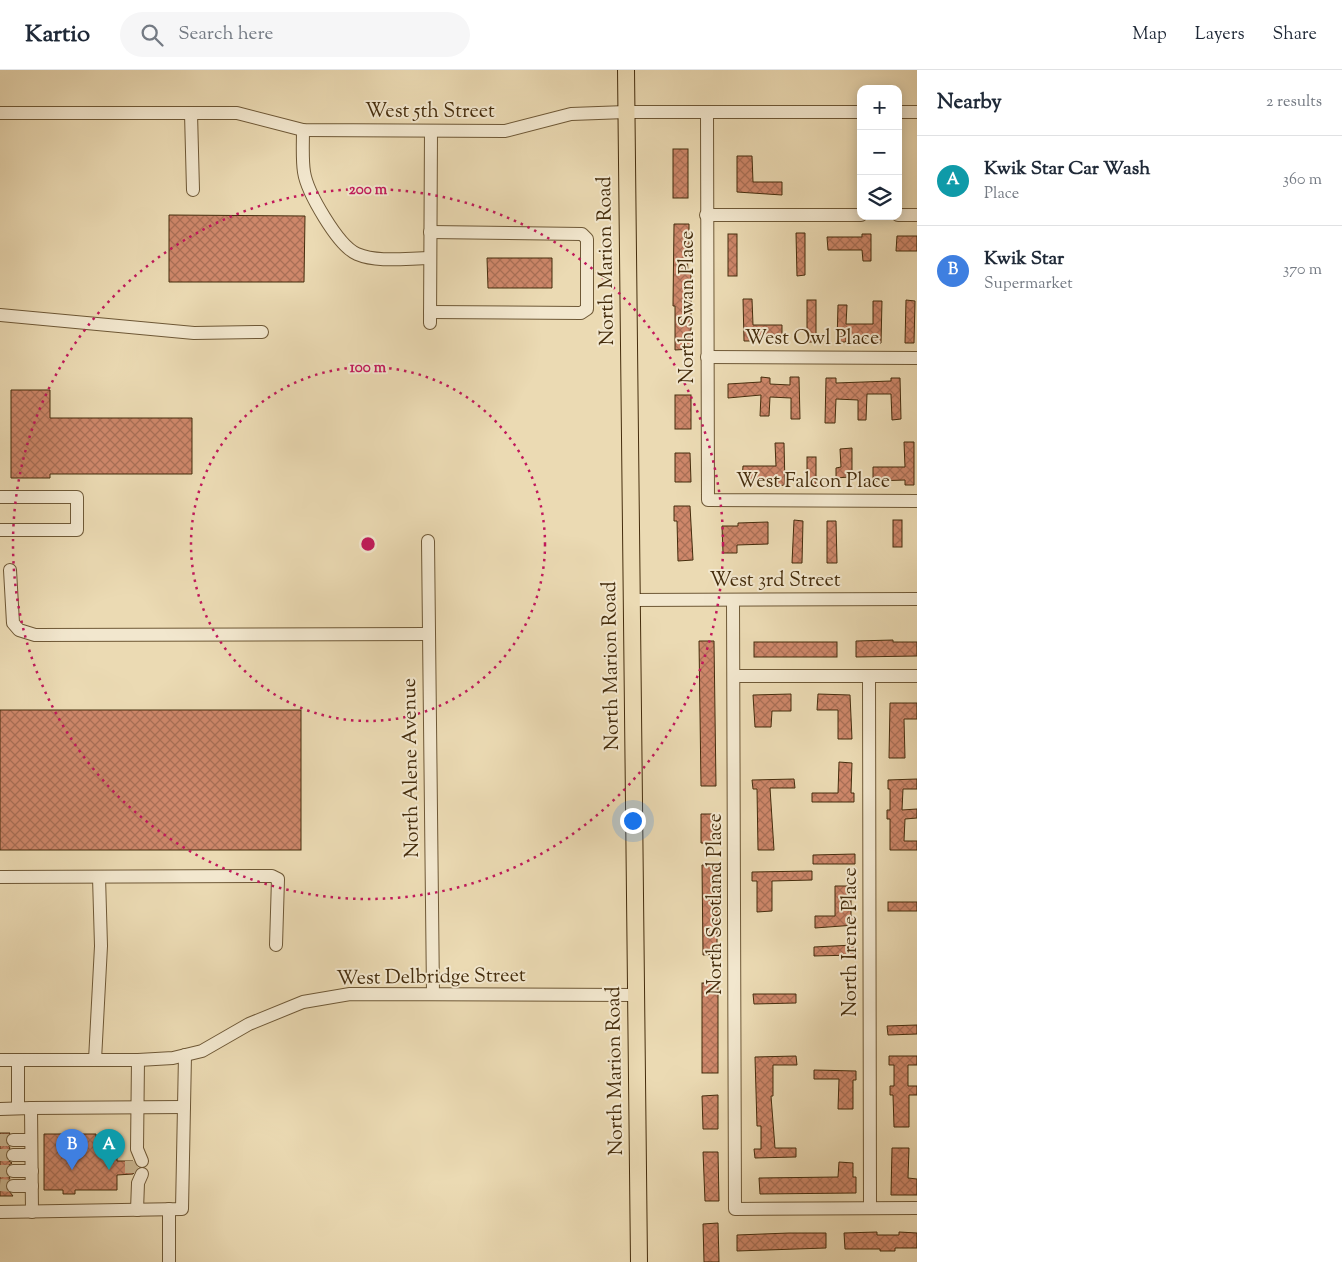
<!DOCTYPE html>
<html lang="en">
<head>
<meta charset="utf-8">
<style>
	body { margin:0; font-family:"Sorts Mill Goudy",serif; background:#f6f6f7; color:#1f2937 }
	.controls { position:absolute; right:15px; top:15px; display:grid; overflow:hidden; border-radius:10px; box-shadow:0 2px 12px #0003 }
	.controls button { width:45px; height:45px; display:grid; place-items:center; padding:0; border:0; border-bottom:1px solid #e0e1e3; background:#fff; color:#1f2937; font:25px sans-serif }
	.you { position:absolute; left:632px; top:750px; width:18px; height:18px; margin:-12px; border:4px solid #fff; border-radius:50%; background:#1a73e8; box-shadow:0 0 0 8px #1a73e833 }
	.badge { display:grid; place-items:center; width:32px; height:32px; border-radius:50%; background:#8f2418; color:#fff; font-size:16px; font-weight:700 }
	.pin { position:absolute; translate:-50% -41px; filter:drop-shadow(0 1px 2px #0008) }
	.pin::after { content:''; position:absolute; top:26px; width:18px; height:15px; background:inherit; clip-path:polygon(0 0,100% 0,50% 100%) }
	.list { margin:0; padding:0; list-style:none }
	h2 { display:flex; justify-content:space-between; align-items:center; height:65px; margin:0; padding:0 20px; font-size:21px }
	h2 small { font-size:16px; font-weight:400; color:#747a83 }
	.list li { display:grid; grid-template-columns:32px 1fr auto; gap:15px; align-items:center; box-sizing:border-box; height:90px; padding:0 20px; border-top:1px solid #e0e1e3 }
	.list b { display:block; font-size:19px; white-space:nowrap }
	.list p { margin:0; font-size:16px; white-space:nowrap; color:#747a83 }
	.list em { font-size:16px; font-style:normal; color:#747a83 }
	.icon { flex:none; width:28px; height:28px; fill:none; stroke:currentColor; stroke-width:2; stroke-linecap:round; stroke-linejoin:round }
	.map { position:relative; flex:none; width:917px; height:1192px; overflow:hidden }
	header { display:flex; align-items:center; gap:30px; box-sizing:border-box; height:70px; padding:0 25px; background:#fff; border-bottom:1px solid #e0e1e3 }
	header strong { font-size:24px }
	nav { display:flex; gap:28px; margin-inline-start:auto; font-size:18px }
	.search { width:350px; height:45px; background:#f6f6f7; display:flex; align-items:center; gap:12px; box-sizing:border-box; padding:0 18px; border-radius:28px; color:#747a83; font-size:19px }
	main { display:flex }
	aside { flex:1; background:#fff }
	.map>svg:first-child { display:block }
	.building { fill:url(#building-cross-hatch); stroke:#452d0d }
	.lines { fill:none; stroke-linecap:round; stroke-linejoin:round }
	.minor-tunnel { stroke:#cab792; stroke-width:12; stroke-dasharray:12 6; stroke-linecap:butt }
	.minor-casing { stroke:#6e5836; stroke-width:14 }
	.major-casing { stroke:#452d0d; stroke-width:18 }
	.minor { stroke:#f2e7ce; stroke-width:12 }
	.major { stroke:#ebdab3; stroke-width:16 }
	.ring { fill:none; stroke:#c2185b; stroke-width:2.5; stroke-dasharray:2.5 5 }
	.labels { text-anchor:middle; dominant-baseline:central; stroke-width:4; stroke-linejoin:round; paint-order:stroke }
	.street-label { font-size:20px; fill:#452d0d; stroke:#f2e7ce }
	.centre { fill:#c2185b; stroke:#f2e7ce; stroke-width:2.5 }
	.ring-label { font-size:15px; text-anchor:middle; font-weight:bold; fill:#c2185b; stroke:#f2e7ce; stroke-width:4; stroke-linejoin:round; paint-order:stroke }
</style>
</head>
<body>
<header>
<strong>Kartio</strong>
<div class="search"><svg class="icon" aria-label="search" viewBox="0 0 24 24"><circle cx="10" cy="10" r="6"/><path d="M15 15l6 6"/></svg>Search here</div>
<nav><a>Map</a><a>Layers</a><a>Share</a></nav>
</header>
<main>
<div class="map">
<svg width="917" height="1192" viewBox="0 0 917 1192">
	<defs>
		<pattern id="building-cross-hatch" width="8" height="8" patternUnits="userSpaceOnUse" patternTransform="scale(1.25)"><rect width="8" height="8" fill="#ce876a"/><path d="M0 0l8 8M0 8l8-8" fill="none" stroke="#a96f56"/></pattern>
	</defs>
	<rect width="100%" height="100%" fill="#ebdab3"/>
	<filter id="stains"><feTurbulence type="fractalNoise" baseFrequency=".004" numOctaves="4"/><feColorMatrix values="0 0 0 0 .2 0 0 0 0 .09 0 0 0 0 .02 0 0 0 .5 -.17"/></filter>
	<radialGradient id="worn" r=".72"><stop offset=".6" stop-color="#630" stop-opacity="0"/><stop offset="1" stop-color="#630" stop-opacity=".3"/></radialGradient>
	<!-- building -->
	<g class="building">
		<rect x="673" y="79" width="15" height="49"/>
		<polygon points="737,86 752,86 753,112 782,112 782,125 737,122"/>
		<polygon points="169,145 305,146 304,212 169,212"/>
		<polygon points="674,154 689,154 689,183 687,183 688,202 691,202 691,279 675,280 675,236 673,236"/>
		<polygon points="796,163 805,163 805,205 797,206"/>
		<rect x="728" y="164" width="9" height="42"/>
		<polygon points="862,164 871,164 871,191 863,191 862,180 828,180 827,167 862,167"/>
		<polygon points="897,166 917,166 917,181 896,181"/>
		<polygon points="487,188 552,188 552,218 488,218"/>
		<polygon points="743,229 752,229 753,255 782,255 782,268 753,268 753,271 744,271"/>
		<rect x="807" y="230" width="9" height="42"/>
		<polygon points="906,230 915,231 914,273 905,273"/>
		<polygon points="873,231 882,231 881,273 872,273 872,268 846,268 846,272 837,272 838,235 847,235 846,254 873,254"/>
		<polygon points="761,307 770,308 770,314 790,315 790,307 799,307 800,349 791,349 791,328 770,327 769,346 760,346 761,325 728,328 728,314 761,312"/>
		<polygon points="826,308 836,308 836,313 891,311 891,308 900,308 901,349 892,350 891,324 867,324 866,350 858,350 858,330 836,329 835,353 825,353"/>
		<polygon points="11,320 50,320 50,348 192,348 192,404 50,404 50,408 11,408"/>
		<rect x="675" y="325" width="16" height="34"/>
		<polygon points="904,372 914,372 914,415 905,415 905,410 873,411 873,397 905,397"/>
		<polygon points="775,373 784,373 785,415 776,416 776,410 742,410 743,396 776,396"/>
		<polygon points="852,378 852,404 848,404 849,407 836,408 836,398 841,397 840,379"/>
		<polygon points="675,383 690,383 691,412 675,412"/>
		<rect x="807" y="387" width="9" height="28"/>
		<polygon points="674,436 690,436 693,490 678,491 677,451 674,451"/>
		<polygon points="794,450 803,451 802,493 792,493"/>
		<rect x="893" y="450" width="9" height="27"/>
		<polygon points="827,451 836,451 837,493 827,493"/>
		<polygon points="768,452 768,474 737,475 737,483 723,483 722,456 738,456 738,453"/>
		<polygon points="893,570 893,572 917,572 917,586 856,587 856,571"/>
		<polygon points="699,571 714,571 716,716 701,716"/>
		<rect x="754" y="572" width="83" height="15"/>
		<polygon points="791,624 791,641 772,641 771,657 755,657 753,625"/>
		<polygon points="818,624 850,625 852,669 838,669 838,640 817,640"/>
		<polygon points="890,633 917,633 917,649 904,649 905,688 889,688"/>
		<rect x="0" y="640" width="301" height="140"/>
		<polygon points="839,692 852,693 851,723 854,723 854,732 812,732 812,723 838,723"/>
		<polygon points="794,709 795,718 770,718 774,780 758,780 757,719 753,719 752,710"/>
		<polygon points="917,709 917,719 903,719 902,740 917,739 917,748 905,749 904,771 917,771 917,780 890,780 890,749 887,749 887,740 890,740 890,719 888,719 888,710"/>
		<polygon points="701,744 716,744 716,774 701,773"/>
		<polygon points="855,784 855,794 813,794 813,785"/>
		<polygon points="702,795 717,795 717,884 703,885"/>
		<polygon points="812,801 812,810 772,811 772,841 757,842 757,811 752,811 752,802"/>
		<polygon points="835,816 851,816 851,846 855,846 855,855 815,858 815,846 835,846"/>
		<rect x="888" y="832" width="29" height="9"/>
		<polygon points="854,875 854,885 814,886 814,877"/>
		<rect x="702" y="913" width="16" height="90"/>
		<polygon points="753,924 796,924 796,933 754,934"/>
		<polygon points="917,955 917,964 888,965 887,956"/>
		<polygon points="796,986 797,995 773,995 773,1026 771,1026 775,1078 796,1078 796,1087 755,1088 754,1079 761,1079 761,1056 757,1056 755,987"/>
		<polygon points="889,986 917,986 917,995 908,995 908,1016 917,1016 917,1025 909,1025 909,1057 894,1057 893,1025 890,1025 890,1016 894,1016 894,995 889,995"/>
		<polygon points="814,1000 856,1001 856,1010 853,1010 853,1039 838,1039 839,1009 814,1009"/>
		<polygon points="718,1025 718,1059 703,1059 702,1026"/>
		<polygon points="0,1063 10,1063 5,1070 10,1078 5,1085 6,1089 12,1093 6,1097 6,1105 10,1108 5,1116 13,1126 0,1126"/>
		<polygon points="44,1064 96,1064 96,1079 117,1079 117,1091 133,1091 137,1098 133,1104 117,1105 117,1120 75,1120 75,1124 63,1124 63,1120 44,1120"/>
		<polygon points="892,1078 909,1078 908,1108 917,1109 917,1125 891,1125"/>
		<polygon points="703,1082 718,1082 719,1131 705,1131"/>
		<polygon points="839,1092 853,1093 853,1107 856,1107 856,1123 760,1124 759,1108 838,1107"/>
		<polygon points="718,1153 719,1192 704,1192 703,1154"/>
		<polygon points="877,1162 877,1165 899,1165 899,1162 917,1163 917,1178 895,1178 895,1181 880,1181 880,1179 845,1179 844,1163"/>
		<polygon points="789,1163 826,1163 826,1178 737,1181 737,1165"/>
	</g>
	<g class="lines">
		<!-- minor-tunnel -->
		<g class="minor-tunnel">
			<polyline points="0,1070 13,1070"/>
			<polyline points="0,1085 13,1085"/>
			<polyline points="131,1091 131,1104"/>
			<polyline points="0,1101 13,1101"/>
			<polyline points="0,1115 13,1116"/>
		</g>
		<!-- minor casing -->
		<g class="minor-casing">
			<g id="minor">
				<polyline points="898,42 917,42"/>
				<polyline points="0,43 237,43 303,60 505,61 571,44 626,42 861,42"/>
				<polyline points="191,43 193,120"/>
				<polyline points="707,43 708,430 917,431"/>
				<path d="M303,60C303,74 302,89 304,102C307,122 338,176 357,184C378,193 408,188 430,188"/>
				<polyline points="706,145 861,145"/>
				<polyline points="898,145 917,145"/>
				<polyline points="430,242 581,243 587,239 587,169 582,164 430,162"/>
				<polyline points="0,245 194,263 262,262"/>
				<polyline points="430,253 431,61"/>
				<polyline points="707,287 917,288"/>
				<polyline points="0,427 77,427 77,460 0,460"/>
				<polyline points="428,471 433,924"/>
				<polyline points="10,500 13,553 19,560 35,565 429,564"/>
				<polyline points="632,530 917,529"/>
				<polyline points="733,530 735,1139 917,1138"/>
				<polyline points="734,606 917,606"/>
				<polyline points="869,606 870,1137"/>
				<polyline points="0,807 272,806 278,809 276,875"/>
				<polyline points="0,990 138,990 173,988 202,981 249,954 303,932 350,924 636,925"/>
				<polyline points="18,990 18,1038"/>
				<polyline points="95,990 101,876 99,807"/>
				<polyline points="138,990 137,1079 142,1091"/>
				<polyline points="31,1038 184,1037"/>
				<polyline points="0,1039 31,1038 32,1142"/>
				<polyline points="13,1070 31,1070"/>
				<polyline points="13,1085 31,1085"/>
				<polyline points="13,1101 32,1101"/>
				<polyline points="13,1116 32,1116"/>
				<polyline points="169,1139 169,1192"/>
				<polyline points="137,1140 138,1113 142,1104"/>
				<polyline points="0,1142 182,1139 185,985"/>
			</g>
		</g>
		<!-- major casing -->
		<g class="major-casing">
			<polyline id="major" points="626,0 639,1192"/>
		</g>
		<!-- minor -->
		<use href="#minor" class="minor"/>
		<!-- major -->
		<use href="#major" class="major"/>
	</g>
	<!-- distance rings -->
	<g class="ring">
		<circle cx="368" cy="474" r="177"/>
		<circle cx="368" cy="474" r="355"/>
	</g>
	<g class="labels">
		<!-- street labels -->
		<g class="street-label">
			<text x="430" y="42">West 5th Street</text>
			<text transform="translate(607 191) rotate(-91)">North Marion Road</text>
			<text transform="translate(688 237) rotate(-90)">North Swan Place</text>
			<text x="812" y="269">West Owl Place</text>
			<text x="813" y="412">West Falcon Place</text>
			<text x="775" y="511">West 3rd Street</text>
			<text transform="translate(612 596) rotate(-91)">North Marion Road</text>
			<text transform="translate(412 698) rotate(-91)">North Alene Avenue</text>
			<text transform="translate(716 834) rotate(-90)">North Scotland Place</text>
			<text transform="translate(851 872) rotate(-90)">North Irene Place</text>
			<text transform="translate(431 908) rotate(-1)">West Delbridge Street</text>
			<text transform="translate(616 1001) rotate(-91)">North Marion Road</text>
		</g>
	</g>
	<circle cx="368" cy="474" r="8" class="centre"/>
	<g class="ring-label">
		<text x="368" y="124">200 m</text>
		<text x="368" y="302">100 m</text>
	</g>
	<rect width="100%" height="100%" filter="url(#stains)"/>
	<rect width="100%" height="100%" fill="url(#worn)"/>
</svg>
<div class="controls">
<button>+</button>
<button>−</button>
<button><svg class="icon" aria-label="layers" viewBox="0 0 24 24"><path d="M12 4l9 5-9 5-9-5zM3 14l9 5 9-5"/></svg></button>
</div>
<div class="you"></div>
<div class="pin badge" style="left:109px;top:1100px;background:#0f9aa8">A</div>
<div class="pin badge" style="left:72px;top:1100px;background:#3f7fe0">B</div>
</div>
<aside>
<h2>Nearby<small>2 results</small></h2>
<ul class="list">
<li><span class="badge" style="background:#0f9aa8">A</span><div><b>Kwik Star Car Wash</b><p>Place</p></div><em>360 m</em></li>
<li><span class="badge" style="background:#3f7fe0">B</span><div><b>Kwik Star</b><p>Supermarket</p></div><em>370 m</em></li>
</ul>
</aside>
</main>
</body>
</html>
